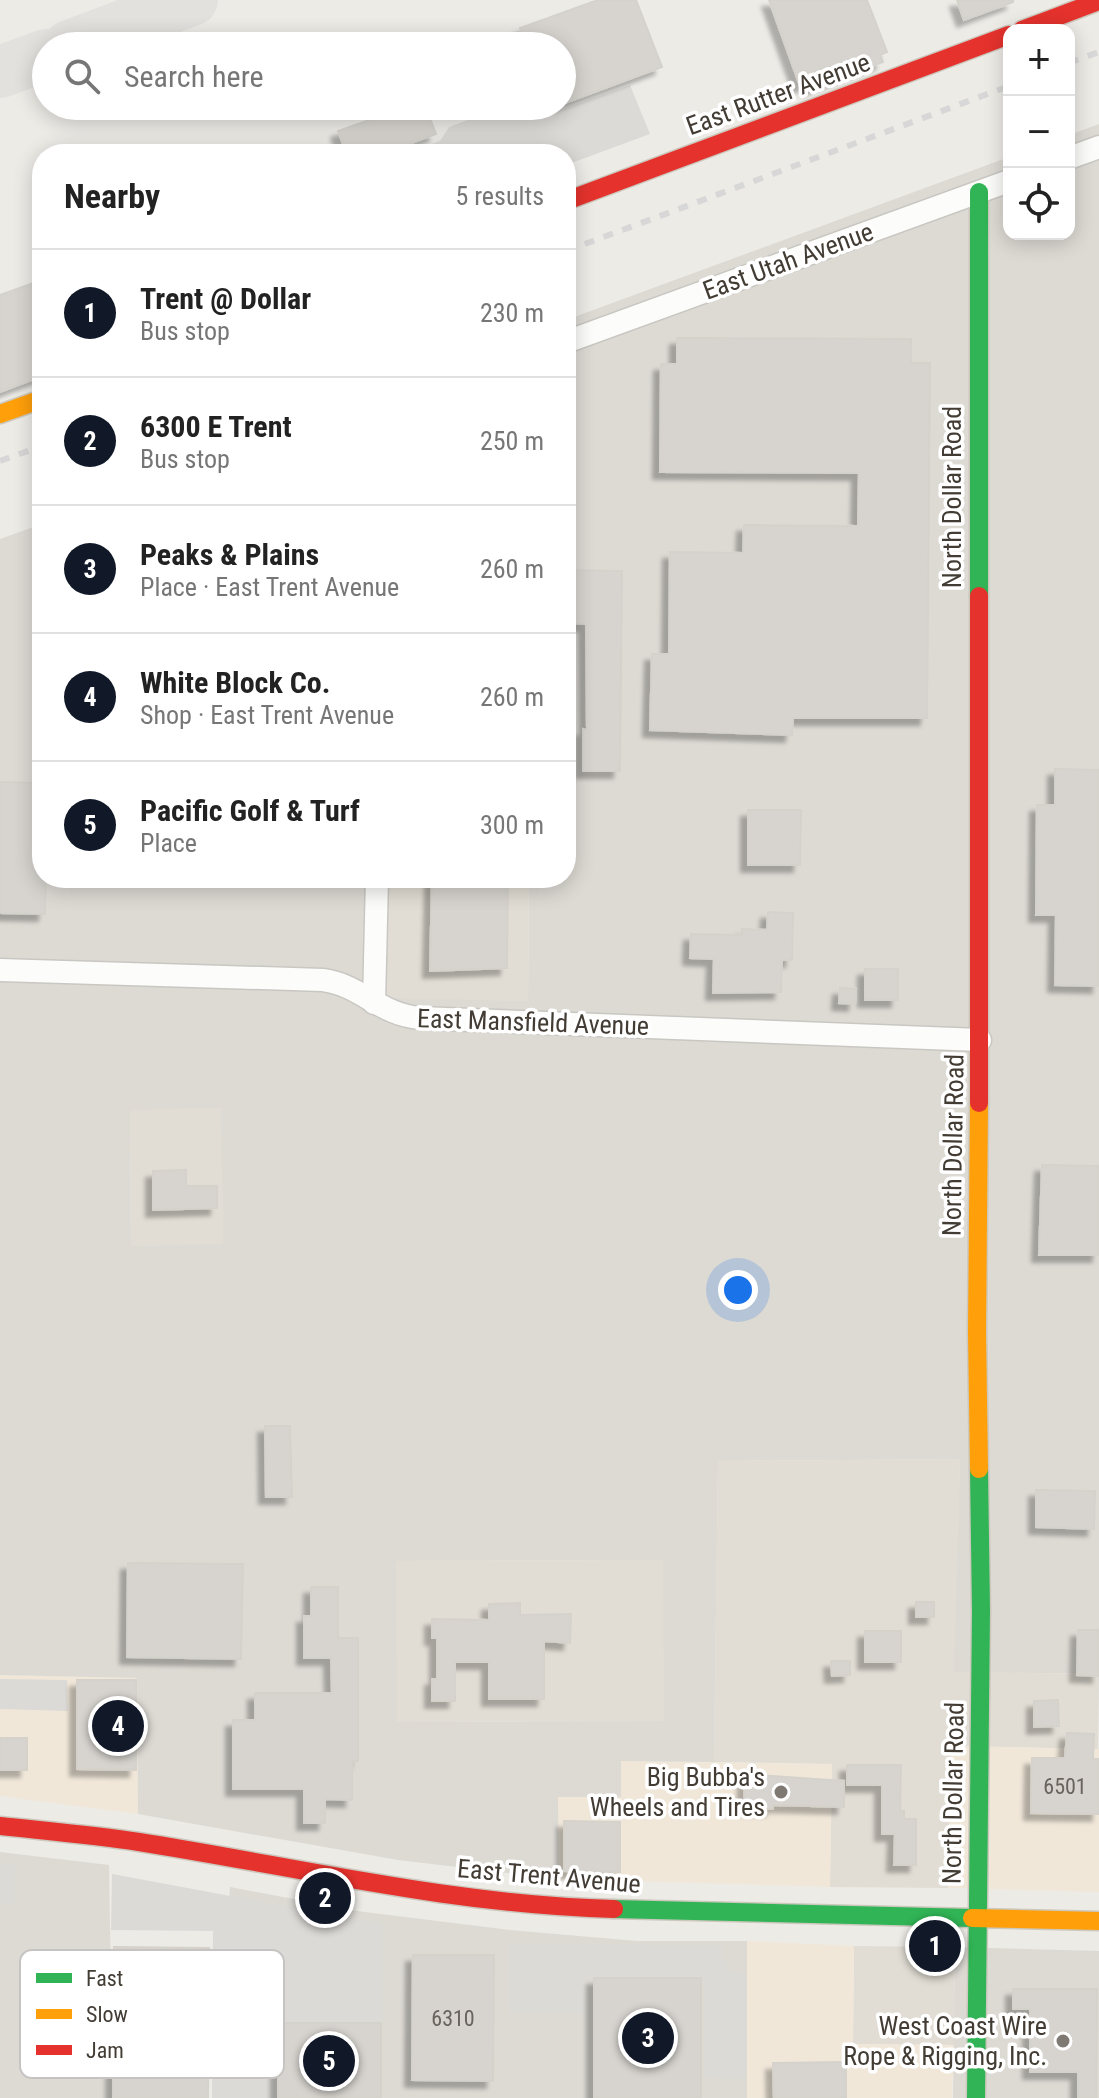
<!DOCTYPE html>
<html lang="en">
<head>
<meta charset="utf-8">
<style>
	body { margin:0; font-family:"Roboto Condensed",sans-serif; background:#f6f6f6; color:#222 }
	.controls { position:absolute; right:24px; top:24px; display:grid; overflow:hidden; border-radius:16px; box-shadow:0 4px 20px #0003 }
	.controls button { width:72px; height:72px; display:grid; place-items:center; padding:0; border:0; border-bottom:2px solid #e0e0e0; background:#fff; color:#222; font:40px sans-serif }
	.you { position:absolute; left:738px; top:1290px; width:28px; height:28px; margin:-20px; border:6px solid #fff; border-radius:50%; background:#1a73e8; box-shadow:0 0 0 12px #1a73e833 }
	.badge { display:grid; place-items:center; width:52px; height:52px; border-radius:50%; background:#111827; color:#fff; font-size:26px; font-weight:700 }
	.pin { position:absolute; translate:-50% -50%; border:4px solid #fff; box-shadow:0 2px 8px #0006 }
	.list { margin:0; padding:0; list-style:none }
	h2 { display:flex; justify-content:space-between; align-items:center; height:104px; margin:0; padding:0 32px; font-size:34px }
	h2 small { font-size:26px; font-weight:400; color:#767676 }
	.list li { display:grid; grid-template-columns:52px 1fr auto; gap:24px; align-items:center; box-sizing:border-box; height:128px; padding:0 32px; border-top:2px solid #e0e0e0 }
	.list b { display:block; font-size:30px; white-space:nowrap }
	.list p { margin:0; font-size:26px; white-space:nowrap; color:#767676 }
	.list em { font-size:26px; font-style:normal; color:#767676 }
	.icon { flex:none; width:44px; height:44px; fill:none; stroke:currentColor; stroke-width:2; stroke-linecap:round; stroke-linejoin:round }
	.map { position:relative; flex:none; width:1099px; height:2098px; overflow:hidden }
	.search { position:absolute; background:#fff; box-shadow:0 4px 20px #0003; left:32px; top:32px; width:544px; height:88px; display:flex; align-items:center; gap:20px; box-sizing:border-box; padding:0 28px; border-radius:44px; color:#767676; font-size:30px }
	.panel { position:absolute; background:#fff; box-shadow:0 4px 20px #0003; left:32px; top:144px; width:544px; height:744px; border-radius:32px }
	.map>svg:first-child { display:block }
	.residential { fill:#e1ddd4 }
	.commercial { fill:#f0e7d9 }
	.industrial { fill:#dddad4; fill-rule:evenodd }
	.parking { fill:#dcdad6 }
	.lines { fill:none; stroke-linecap:round; stroke-linejoin:round }
	.taxiway { stroke:#e2e1de; stroke-width:52 }
	.building { fill:#d7d4cf; stroke:#d5d2cc; stroke-width:2; filter:url(#shadow) }
	.street-casing { stroke:#c9c7c2; stroke-width:25 }
	.fast-casing { stroke:#ccc8be; stroke-width:21 }
	.slow-casing { stroke:#ccc8be; stroke-width:21 }
	.jam-casing { stroke:#ccc8be; stroke-width:21 }
	.street { stroke:#fcfcfb; stroke-width:22 }
	.fast { stroke:#30b455; stroke-width:18 }
	.slow { stroke:#ff9f0a; stroke-width:18 }
	.jam { stroke:#e5322d; stroke-width:18 }
	.rail { stroke:#d8d7d7; stroke-width:6; stroke-dasharray:10 10; stroke-linecap:butt }
	.poi-dot { fill:#7e7972; stroke:#fff; stroke-width:3 }
	.labels { text-anchor:middle; dominant-baseline:central; stroke-width:7; stroke-linejoin:round; paint-order:stroke }
	.number-label { font-size:22px; fill:#68635c }
	.street-label { font-size:26px; fill:#423c34; stroke:#fff }
	.poi-label { font-size:26px; fill:#423c34; stroke:#fff; text-anchor:end }
	.key { fill:#fff; stroke:#c6c4c2; stroke-width:2 }
	.key-label { font-size:22px; fill:#423c34 }
</style>
</head>
<body>
<div class="map">
<svg width="1099" height="2098" viewBox="0 0 1099 2098">
	<defs>
		<filter id="shadow"><feDropShadow dx="-7" dy="7" stdDeviation="2" flood-color="#0004"/></filter>
	</defs>
	<rect width="100%" height="100%" fill="#edebe6"/>
	<!-- residential -->
	<g class="residential">
		<polygon points="387,878 529,878 528,1001 385,999"/>
		<polygon points="222,1108 223,1245 131,1246 130,1109"/>
		<polygon points="960,1459 955,1672 1098,1674 1098,1749 951,1746 948,1888 830,1887 832,1764 714,1762 718,1461"/>
		<polygon points="664,1560 664,1721 396,1722 396,1561"/>
		<polygon points="854,1946 955,1947 954,2045 853,2044"/>
	</g>
	<!-- commercial -->
	<g class="commercial">
		<polygon points="0,1675 137,1678 138,1814 0,1796"/>
		<polygon points="951,1746 1099,1749 1099,1892 948,1888"/>
		<polygon points="621,1761 832,1764 830,1887 559,1879 558,1797 621,1797"/>
		<polygon points="747,1941 854,1946 853,2044 954,2045 952,2098 747,2098"/>
	</g>
	<!-- industrial -->
	<g class="industrial">
		<path d="M1099,124V1749L1098,1674L954,1672L960,1459L718,1461L714,1762L621,1761V1797H558L559,1879L398,1860L138,1814L137,1678L0,1675V539L42,524V878H387L385,998L528,1001L529,878H566V320L1009,157V234H1069V135ZM221,1108L223,1244L131,1246L130,1110ZM663,1560L664,1721L397,1722L396,1561Z"/>
		<polygon points="0,1852 109,1865 113,2098 0,2098"/>
		<polygon points="230,1887 357,1911 510,1930 637,1941 747,1941 747,2098 226,2098 227,1931"/>
		<polygon points="955,1947 1099,1951 1099,2098 953,2098"/>
	</g>
	<!-- parking -->
	<g class="parking">
		<polygon points="630,85 650,134 566,165 566,154 404,154 440,141 449,127 505,106 542,106 547,115"/>
		<polygon points="0,1679 67,1680 68,1711 0,1709"/>
		<polygon points="0,1865 15,1865 14,1905 0,1905"/>
		<polygon points="112,1874 382,1924 382,2022 278,2024 277,2098 212,2098 213,1931 111,1930"/>
		<polygon points="509,1943 722,1946 722,1959 730,1972 746,1973 746,2079 704,2077 704,1978 585,1978 584,2013 509,2012"/>
	</g>
	<g class="lines">
		<!-- taxiway -->
		<g class="taxiway">
			<polyline points="69,46 192,0"/>
			<polyline points="0,72 46,55"/>
		</g>
	</g>
	<!-- building -->
	<g class="building">
		<polygon points="598,0 636,0 662,67 562,104 562,46 527,46 520,28"/>
		<polygon points="769,0 867,0 887,52 880,55 883,62 810,89 807,83 800,86"/>
		<polygon points="957,0 1013,0 1013,2 964,20"/>
		<polygon points="387,106 425,106 436,134 382,154 347,154 338,131 389,113"/>
		<polygon points="42,280 42,376 0,392 0,295"/>
		<polygon points="677,338 911,339 911,363 930,363 927,718 793,718 792,735 650,730 652,654 669,654 670,552 743,553 744,525 858,526 859,473 660,472 661,364 677,364"/>
		<polygon points="566,570 622,571 620,771 583,771 583,729 587,730 586,624 566,623"/>
		<polygon points="1055,769 1099,770 1099,986 1055,985 1056,915 1036,915 1037,805 1055,805"/>
		<polygon points="0,782 42,783 42,878 46,878 45,914 0,913"/>
		<polygon points="748,810 801,810 800,865 748,865"/>
		<polygon points="432,878 508,878 507,968 430,971"/>
		<polygon points="768,912 793,913 792,960 782,960 781,992 713,993 714,959 690,958 691,934 742,935 742,929 767,930"/>
		<rect x="865" y="969" width="33" height="31"/>
		<polygon points="840,988 856,989 855,1004 839,1003"/>
		<polygon points="1042,1165 1099,1166 1099,1255 1039,1255"/>
		<polygon points="186,1170 186,1186 217,1186 217,1208 153,1210 153,1171"/>
		<polygon points="265,1426 290,1426 292,1497 266,1497"/>
		<polygon points="1036,1490 1095,1491 1094,1529 1036,1527"/>
		<polygon points="128,1563 243,1564 241,1659 127,1657"/>
		<polygon points="311,1587 338,1587 338,1638 358,1638 358,1761 352,1761 352,1800 325,1799 325,1823 304,1823 304,1789 233,1789 233,1720 255,1720 255,1693 332,1693 331,1658 304,1658 304,1616 311,1616"/>
		<rect x="916" y="1602" width="18" height="15"/>
		<polygon points="520,1603 520,1615 571,1614 570,1643 544,1641 544,1699 489,1699 489,1662 455,1662 455,1701 432,1701 432,1679 437,1679 437,1638 432,1638 432,1619 489,1620 489,1604"/>
		<polygon points="1078,1630 1099,1630 1099,1676 1077,1675"/>
		<rect x="865" y="1631" width="36" height="31"/>
		<polygon points="831,1661 850,1661 850,1675 832,1676"/>
		<polygon points="77,1680 136,1680 136,1770 77,1769"/>
		<polygon points="1058,1700 1059,1726 1034,1727 1034,1701"/>
		<polygon points="1067,1733 1094,1734 1093,1759 1099,1759 1099,1814 1031,1813 1032,1758 1065,1758"/>
		<rect x="0" y="1738" width="27" height="32"/>
		<polygon points="847,1765 901,1765 900,1811 904,1811 904,1819 916,1819 916,1865 894,1865 895,1834 882,1834 882,1785 847,1785"/>
		<polygon points="745,1774 844,1781 844,1807 773,1805 773,1809 744,1808"/>
		<polygon points="564,1821 620,1822 620,1872 564,1871"/>
		<polygon points="114,1947 209,1948 208,2098 113,2098"/>
		<polygon points="413,1955 494,1955 493,2081 412,2080"/>
		<rect x="594" y="1978" width="107" height="120"/>
		<polygon points="1013,1989 1097,1989 1096,2098 1078,2098 1078,2072 1030,2072 1030,2009 1013,2009"/>
		<rect x="278" y="2023" width="103" height="75"/>
		<polygon points="846,2062 846,2098 774,2098 773,2063"/>
	</g>
	<g class="lines">
		<!-- street casing -->
		<g class="street-casing">
			<g id="street">
				<polyline points="1069,158 1099,147"/>
				<polyline points="566,342 1009,181"/>
				<path d="M0,970L323,980C361,985 380,1015 420,1018L980,1040"/>
				<polyline points="374,1003 377,878"/>
			</g>
		</g>
		<!-- fast casing -->
		<g class="fast-casing">
			<g id="fast">
				<polyline points="979,192 979,596"/>
				<polyline points="614,1909 972,1918"/>
				<polyline points="976,2098 981,1611 979,1469"/>
			</g>
		</g>
		<!-- slow casing -->
		<g class="slow-casing">
			<g id="slow">
				<polyline points="0,414 42,399"/>
				<polyline points="979,1469 977,1332 979,1103"/>
				<polyline points="972,1918 1099,1921"/>
			</g>
		</g>
		<!-- jam casing -->
		<g class="jam-casing">
			<g id="jam">
				<polyline points="1022,30 1099,1"/>
				<polyline points="566,201 1009,35"/>
				<polyline points="979,1103 979,596"/>
				<path d="M0,1826C46,1831 93,1835 139,1842C297,1867 454,1905 614,1909"/>
			</g>
		</g>
		<!-- street -->
		<use href="#street" class="street"/>
		<!-- fast -->
		<use href="#fast" class="fast"/>
		<!-- slow -->
		<use href="#slow" class="slow"/>
		<!-- jam -->
		<use href="#jam" class="jam"/>
		<!-- rail -->
		<g class="rail">
			<polyline points="1069,63 1099,52"/>
			<polyline points="566,251 1009,86"/>
			<polyline points="0,461 42,446"/>
		</g>
	</g>
	<!-- markers -->
	<g class="poi-dot">
		<circle cx="781" cy="1792" r="8"/>
		<circle cx="1063" cy="2041" r="8"/>
	</g>
	<g class="labels">
		<!-- number labels -->
		<g class="number-label">
			<text x="1065" y="1786">6501</text>
			<text x="453" y="2018">6310</text>
		</g>
		<!-- street labels -->
		<g class="street-label">
			<text transform="translate(778 94) rotate(-20)">East Rutter Avenue</text>
			<text transform="translate(788 261) rotate(-20)">East Utah Avenue</text>
			<text transform="translate(952 497) rotate(-90)">North Dollar Road</text>
			<text transform="translate(533 1022) rotate(2)">East Mansfield Avenue</text>
			<text transform="translate(953 1145) rotate(-89)">North Dollar Road</text>
			<text transform="translate(953 1793) rotate(-89)">North Dollar Road</text>
			<text transform="translate(549 1876) rotate(5)">East Trent Avenue</text>
		</g>
		<!-- poi labels -->
		<g class="poi-label">
			<text x="765" y="1777">Big Bubba's<tspan x="765" dy="30">Wheels and Tires</tspan></text>
			<text x="1047" y="2026">West Coast Wire<tspan x="1047" dy="30">Rope &amp; Rigging, Inc.</tspan></text>
		</g>
	</g>
	<!-- legend -->
	<rect x="20" y="1950" width="264" height="128" rx="12" class="key"/>
	<rect x="36" y="1973" width="36" height="10" fill="#30b455"/>
	<rect x="36" y="2009" width="36" height="10" fill="#ff9f0a"/>
	<rect x="36" y="2045" width="36" height="10" fill="#e5322d"/>
	<g class="key-label">
		<text x="86" y="1986">Fast</text>
		<text x="86" y="2022">Slow</text>
		<text x="86" y="2058">Jam</text>
	</g>
</svg>
<div class="controls">
<button>+</button>
<button>−</button>
<button><svg class="icon" aria-label="locate" viewBox="0 0 24 24"><circle cx="12" cy="12" r="6"/><path d="M12 2v4M12 18v4M2 12h4M18 12h4"/></svg></button>
</div>
<div class="you"></div>
<div class="pin badge" style="left:935px;top:1946px">1</div>
<div class="pin badge" style="left:325px;top:1898px">2</div>
<div class="pin badge" style="left:648px;top:2038px">3</div>
<div class="pin badge" style="left:118px;top:1726px">4</div>
<div class="pin badge" style="left:329px;top:2061px">5</div>
<div class="search"><svg class="icon" aria-label="search" viewBox="0 0 24 24"><circle cx="10" cy="10" r="6"/><path d="M15 15l6 6"/></svg>Search here</div>
<section class="panel">
<h2>Nearby<small>5 results</small></h2>
<ul class="list">
<li><span class="badge">1</span><div><b>Trent @ Dollar</b><p>Bus stop</p></div><em>230 m</em></li>
<li><span class="badge">2</span><div><b>6300 E Trent</b><p>Bus stop</p></div><em>250 m</em></li>
<li><span class="badge">3</span><div><b>Peaks &amp; Plains</b><p>Place · East Trent Avenue</p></div><em>260 m</em></li>
<li><span class="badge">4</span><div><b>White Block Co.</b><p>Shop · East Trent Avenue</p></div><em>260 m</em></li>
<li><span class="badge">5</span><div><b>Pacific Golf &amp; Turf</b><p>Place</p></div><em>300 m</em></li>
</ul>
</section>
</div>
</body>
</html>
